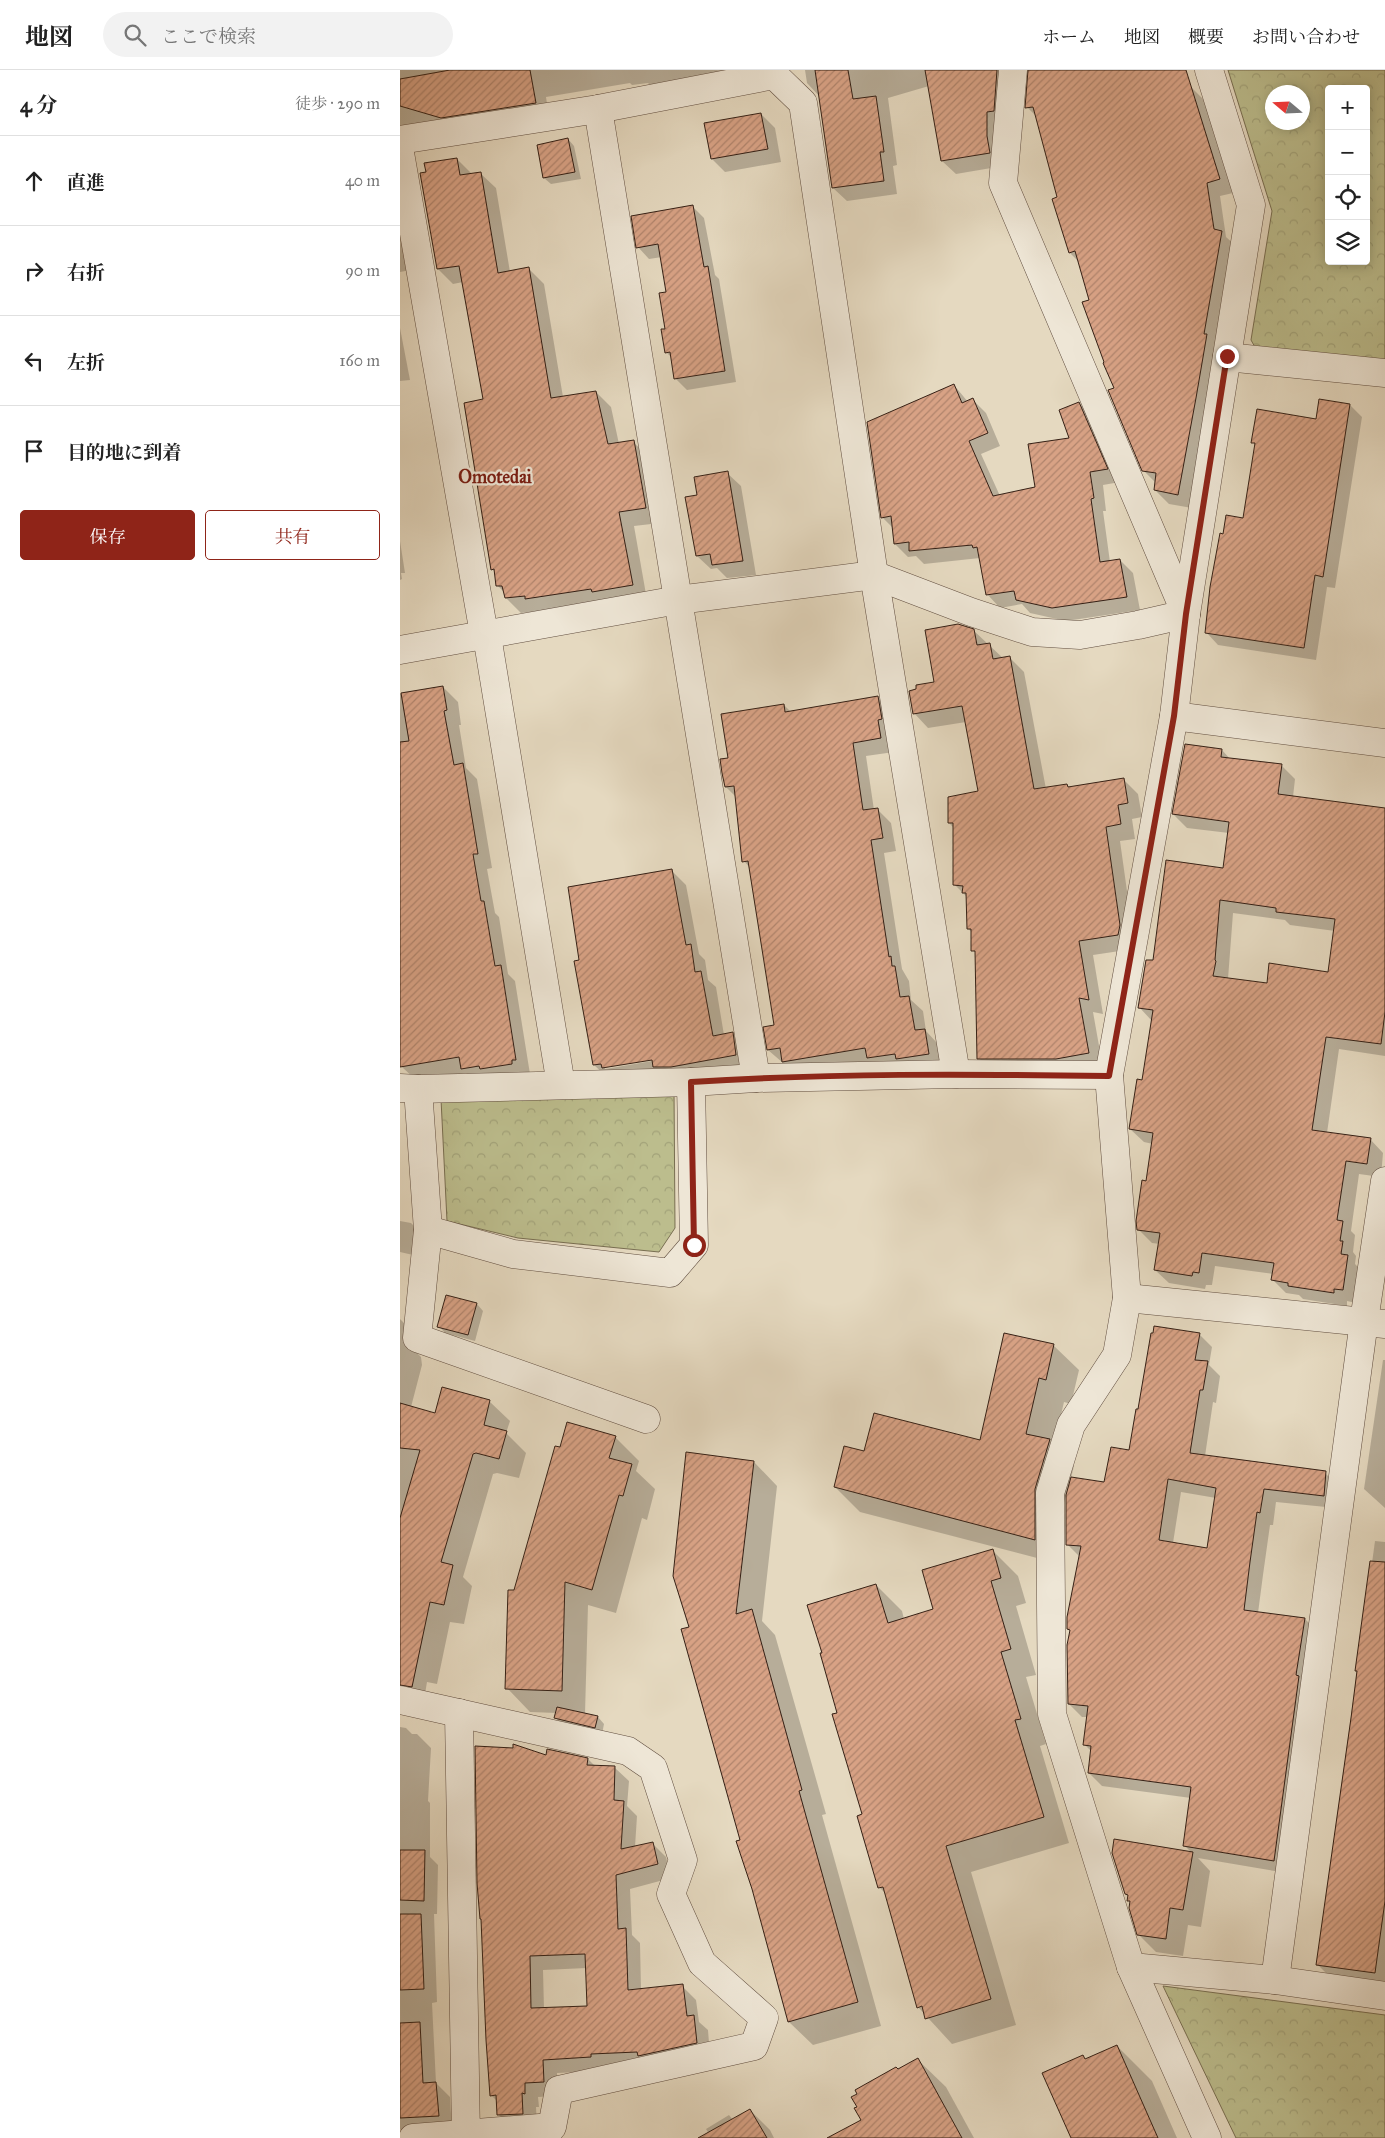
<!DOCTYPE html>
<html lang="ja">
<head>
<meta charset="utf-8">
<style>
	body { margin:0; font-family:"IM FELL Great Primer","Noto Serif JP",serif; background:#f2f2f2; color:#222 }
	.controls { position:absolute; right:15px; top:15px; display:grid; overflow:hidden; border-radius:5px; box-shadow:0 2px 12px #0003 }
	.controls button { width:45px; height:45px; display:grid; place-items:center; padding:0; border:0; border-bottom:1px solid #e0e0e0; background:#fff; color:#222; font:25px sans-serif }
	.compass { position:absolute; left:865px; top:15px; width:45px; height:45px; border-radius:50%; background:#fff; box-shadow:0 2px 12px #0003; rotate:289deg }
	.stop { position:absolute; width:15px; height:15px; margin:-11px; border:4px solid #8f2418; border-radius:50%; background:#fff }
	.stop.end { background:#8f2418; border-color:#fff; box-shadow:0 1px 5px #0008 }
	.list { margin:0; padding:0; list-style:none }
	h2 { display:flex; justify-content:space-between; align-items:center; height:65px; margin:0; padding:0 20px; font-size:21px }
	h2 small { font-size:16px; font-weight:400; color:#767676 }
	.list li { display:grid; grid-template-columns:32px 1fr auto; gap:15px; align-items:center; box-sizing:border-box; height:90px; padding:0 20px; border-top:1px solid #e0e0e0 }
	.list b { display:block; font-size:19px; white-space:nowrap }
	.list em { font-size:16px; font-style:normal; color:#767676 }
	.actions { display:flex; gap:10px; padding:15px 20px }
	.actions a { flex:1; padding:11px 0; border:1px solid #8f2418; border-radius:5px; text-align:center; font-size:18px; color:#8f2418 }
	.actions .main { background:#8f2418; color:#fff }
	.icon { flex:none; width:28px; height:28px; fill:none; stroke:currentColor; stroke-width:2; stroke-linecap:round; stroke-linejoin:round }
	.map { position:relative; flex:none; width:985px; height:2068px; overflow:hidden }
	header { display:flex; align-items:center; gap:30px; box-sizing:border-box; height:70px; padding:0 25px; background:#fff; border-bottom:1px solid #e0e0e0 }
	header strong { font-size:24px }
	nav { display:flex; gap:28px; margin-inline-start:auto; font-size:18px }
	.search { width:350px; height:45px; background:#f2f2f2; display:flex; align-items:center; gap:12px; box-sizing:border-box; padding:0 18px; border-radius:28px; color:#767676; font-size:19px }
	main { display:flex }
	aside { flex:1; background:#fff }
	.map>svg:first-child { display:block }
	.forest { fill:url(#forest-crowns); stroke:#786e51; fill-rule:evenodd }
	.shadow { fill:#0003; fill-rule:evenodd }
	.building { fill:url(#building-hatch); stroke:#352015; fill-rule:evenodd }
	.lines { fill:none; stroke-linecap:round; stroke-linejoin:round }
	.minor-casing { stroke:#614e40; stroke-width:29 }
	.tertiary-casing { stroke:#614e40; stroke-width:29 }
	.minor { stroke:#eee6d6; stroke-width:28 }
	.tertiary { stroke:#eee6d6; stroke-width:28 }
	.route { stroke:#8f2418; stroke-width:6 }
	.labels { text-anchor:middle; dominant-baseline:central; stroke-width:4.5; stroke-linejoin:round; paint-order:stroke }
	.quarter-label { font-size:18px; font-weight:bold; fill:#7a1f14; stroke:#eee6d6 }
</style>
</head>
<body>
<header>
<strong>地図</strong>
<div class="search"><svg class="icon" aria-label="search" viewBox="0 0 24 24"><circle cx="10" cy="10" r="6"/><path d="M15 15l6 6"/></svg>ここで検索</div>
<nav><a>ホーム</a><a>地図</a><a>概要</a><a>お問い合わせ</a></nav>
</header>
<main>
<aside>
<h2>4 分<small>徒歩 · 290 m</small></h2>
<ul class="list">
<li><svg class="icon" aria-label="ahead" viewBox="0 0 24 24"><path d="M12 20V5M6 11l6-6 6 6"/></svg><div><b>直進</b></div><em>40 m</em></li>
<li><svg class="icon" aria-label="right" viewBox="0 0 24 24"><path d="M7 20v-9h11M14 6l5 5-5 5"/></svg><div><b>右折</b></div><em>90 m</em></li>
<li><svg class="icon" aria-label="left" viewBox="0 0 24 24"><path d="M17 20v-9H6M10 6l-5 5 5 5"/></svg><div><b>左折</b></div><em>160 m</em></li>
<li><svg class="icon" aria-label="arrive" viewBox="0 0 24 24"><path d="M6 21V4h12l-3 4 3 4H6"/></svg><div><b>目的地に到着</b></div></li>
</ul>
<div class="actions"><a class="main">保存</a><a>共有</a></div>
</aside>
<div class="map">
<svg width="985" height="2068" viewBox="0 0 985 2068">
	<defs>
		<pattern id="forest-crowns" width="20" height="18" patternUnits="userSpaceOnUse" patternTransform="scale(1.25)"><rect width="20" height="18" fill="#bcbd8d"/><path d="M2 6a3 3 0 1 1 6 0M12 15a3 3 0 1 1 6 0" fill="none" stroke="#a2a279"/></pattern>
		<pattern id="building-hatch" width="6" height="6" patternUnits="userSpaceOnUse" patternTransform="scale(1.25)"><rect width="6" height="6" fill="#d8a285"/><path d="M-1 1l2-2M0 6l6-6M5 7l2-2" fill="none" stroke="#b0846c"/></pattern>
	</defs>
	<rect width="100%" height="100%" fill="#e5d9c0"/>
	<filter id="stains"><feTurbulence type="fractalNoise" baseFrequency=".004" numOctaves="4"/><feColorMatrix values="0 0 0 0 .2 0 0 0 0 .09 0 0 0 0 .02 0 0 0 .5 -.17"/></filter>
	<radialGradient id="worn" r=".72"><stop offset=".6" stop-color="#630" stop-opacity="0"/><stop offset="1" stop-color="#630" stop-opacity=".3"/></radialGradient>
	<!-- forest -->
	<g class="forest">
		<path d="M828,0H985V294L856,279L851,270L872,141ZM929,19H966V191H929ZM872,22H902V52H872Z"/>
		<polygon points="274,1022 275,1158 259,1182 118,1168 47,1151 41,1029"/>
		<polygon points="763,1916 985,1945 985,2068 836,2068"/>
	</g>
	<!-- shadow -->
	<g class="shadow">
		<polygon points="0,0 347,0 255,20 248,13 232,15 230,13 146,27 149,47 57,62 22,52 18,68 0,68"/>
		<polygon points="405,0 619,0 603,96 556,104 542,91 529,16 488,28 497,95 493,96 497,124 447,131 433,118 420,27 407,13"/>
		<polygon points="630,0 763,0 790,16 804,30 833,123 820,126 826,167 836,176 792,438 769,434 755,420 756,413 743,400 706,292 679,192 670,183 659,128 637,47 627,37"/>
		<polygon points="361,44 375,58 381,92 325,102 312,89"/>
		<polygon points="168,69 174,76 181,109 151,114 144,108 138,76"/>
		<polygon points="57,89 72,104 80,103 96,118 110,202 128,198 144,214 163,327 196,322 211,337 219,374 233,372 249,387 260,453 234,456 247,530 121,543 106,528 105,523 98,516 95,502 92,499 84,330 63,212 53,214 38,199 27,103"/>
		<polygon points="292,136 304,148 315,205 319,209 336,312 287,320 276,309 273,289 266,282 267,223 262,187 249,189 238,177"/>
		<polygon points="0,155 16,199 0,202"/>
		<polygon points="0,258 10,310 0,311"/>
		<polygon points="554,315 568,332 573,330 586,343 600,376 581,384 600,426 637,418 671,369 679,333 692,347 720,412 703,415 706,441 703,441 710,492 720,490 733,503 740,540 666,551 630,543 622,534 600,538 587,524 580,488 524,494 516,486 508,487 495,474 494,459 482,447"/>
		<polygon points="950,335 962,347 935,518 927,517 916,590 818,575 806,562 824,465 845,449 856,375 853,372 917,350"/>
		<polygon points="327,403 341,416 356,505 327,508 317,498 311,499 297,486 298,426"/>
		<polygon points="0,471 5,503 1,503 2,509 0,510"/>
		<polygon points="573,560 604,589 610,588 624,602 646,719 667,715 670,718 723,709 738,724 742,747 732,749 735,769 720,771 734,871 733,879 693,885 703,944 693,942 703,998 593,1003 579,988 577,884 573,880 573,863 568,859 568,828 555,815 554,758 549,753 580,722 566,652 528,658 514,643"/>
		<polygon points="43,617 58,632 61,655 59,655 66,698 77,709 92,798 87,799 95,843 99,847 108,904 115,911 130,1004 77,1013 66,1003 17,1011 2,997 0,983 0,624"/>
		<polygon points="478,628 491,641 494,682 466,686 474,740 477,739 491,753 496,781 484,783 502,899 509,911 511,930 523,941 526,961 538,974 542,997 397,1005 368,980 375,956 350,798 344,791 336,727 326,717 330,689 384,635 391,642"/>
		<path d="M822,680L831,690L882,696L895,709L893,727L985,739V986L939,979L927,1063L970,1069L983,1083L981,1107L959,1104L951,1161L955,1165L953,1182L956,1186L955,1194L961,1200L956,1233L947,1231V1236L903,1229L899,1225L886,1223L873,1210V1204L815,1196L812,1215H806L805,1219L769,1213L755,1200L760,1174L752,1173L738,1159L753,1074L744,1072L730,1059L743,1011L752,951L739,937L754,891L824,799L829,763L787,758L773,744ZM833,843L885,850L890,855L935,861L929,903L868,915L828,909Z"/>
		<path d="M271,800L286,815L299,884L305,890L308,910L316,917L324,965L332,964L347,978L350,1000L209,1009L194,995L181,891ZM258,987V990L205,999V997Z"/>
		<polygon points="0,1151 11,1153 18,1160 13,1185 0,1182"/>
		<polygon points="47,1226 77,1234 83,1241 75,1271 45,1263 39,1256"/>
		<polygon points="0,1249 8,1257 4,1270 21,1287 22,1295 11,1337 36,1345 89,1331 110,1351 106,1363 126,1383 119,1408 97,1403 93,1404 63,1507 72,1516 64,1554 50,1552 37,1614 27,1612 25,1624 0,1618"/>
		<path d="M799,1264L812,1277L809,1295L820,1306L816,1333L813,1332L805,1386L925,1403L938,1416L936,1438L876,1432L873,1455H870L863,1505L858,1543L905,1549L918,1562L886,1803L798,1788L810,1801L801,1857L788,1855L783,1886L756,1882L738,1864L731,1833L726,1824L792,1783L784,1775L791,1728L702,1716L689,1703L692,1682L684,1674L688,1647H682L669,1634L671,1561L668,1559L680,1487L667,1474V1423L660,1445V1494L460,1442L435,1417L464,1382L580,1371L653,1275L679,1300L671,1334L664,1332L654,1375L674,1396L671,1408L705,1414L730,1381L739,1340ZM781,1422L816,1428L808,1479L773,1473Z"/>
		<polygon points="983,1290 985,1290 985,1438 964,1419"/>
		<polygon points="215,1367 239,1391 236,1401 255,1419 247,1450 242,1448 216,1543 188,1535 185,1644 198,1647 204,1654 202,1664 162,1655 156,1648 157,1643 130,1642 107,1618 115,1522 161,1379"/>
		<polygon points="354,1392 377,1416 362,1551 375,1565 426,1744 422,1745 481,1956 413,1975 389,1952 342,1771 290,1558"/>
		<polygon points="975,1471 985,1472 985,1919 935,1912 917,1894"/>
		<polygon points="592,1480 618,1506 626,1533 616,1536 636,1605 626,1607 646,1674 640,1676 669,1773 571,1802 616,1955 552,1974 518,1937 487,1825 480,1818 459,1746 464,1745 439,1644 476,1515 502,1541 504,1549 535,1540"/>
		<polygon points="0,1657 6,1658 12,1664 17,1664 31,1678 28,1731 30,1733 30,1787 38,1795 37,1844 34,1844 37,1932 32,1933 36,2013 50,2027 52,2060 3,2063 0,2059"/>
		<path d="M148,1680L188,1689L195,1696L215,1698L229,1711L227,1736L237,1746L235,1777L252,1773L266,1787L271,1808L230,1819L232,1865L240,1873L241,1920L282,1916L296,1930L299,1952L308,1960L310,1986L204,2001L157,2003V2026L138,2027L139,2037H136L137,2057L112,2058L98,2044V2032L91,2025ZM187,1898L189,1938L144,1939L143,1900Z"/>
		<polygon points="717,1976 752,2011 777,2068 672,2068 683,1986 686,1990"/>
		<polygon points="518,1990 546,2017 574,2068 472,2068 498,2001"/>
		<polygon points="350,2040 370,2060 374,2068 301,2068 309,2064 306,2059 329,2045 333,2050"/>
	</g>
	<!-- building -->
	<g class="building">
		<polygon points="50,0 130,0 136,33 41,48 0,36 0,9"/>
		<polygon points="415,0 448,0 453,29 476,26 484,82 480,82 484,111 432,118"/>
		<polygon points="525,0 597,0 594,41 587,42 587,66 590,83 541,91"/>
		<polygon points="628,0 786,0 820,109 807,113 814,159 822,161 804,264 807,264 796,328 778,425 754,420 756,403 742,401 708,320 714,318 703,293 704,292 682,232 689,230 675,181 669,183 652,129 657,127 633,37 625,38"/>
		<polygon points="361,43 368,79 311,89 304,53"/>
		<polygon points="168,68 175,102 143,108 137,75"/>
		<polygon points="57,88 60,105 81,102 98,203 129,197 151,328 196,321 208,374 234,370 246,438 219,442 233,515 192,522 191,519 125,529 125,526 105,528 102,516 96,516 94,499 91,500 64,333 83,329 59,196 37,199 20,103 26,102 24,93"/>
		<polygon points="293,135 304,197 308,196 325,301 274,309 270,282 265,283 261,259 265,259 259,223 266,222 258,174 236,178 231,146"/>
		<polygon points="554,314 562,333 573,328 588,363 569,371 593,426 635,417 628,374 669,368 659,340 679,332 708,399 690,402 694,428 691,429 700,492 720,489 727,527 652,538 616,530 614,521 586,525 577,477 573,478 572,475 509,481 509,472 494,474 491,446 481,448 467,352"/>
		<polygon points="919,329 950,334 923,507 915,505 904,578 805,563 810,517 820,463 823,464 826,445 843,448 855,373 851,373 857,339 916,349"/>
		<polygon points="328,401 343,491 312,495 310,484 296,486 285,427 297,425 294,407"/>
		<polygon points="558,554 574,559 577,575 590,573 593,589 610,586 634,719 667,714 668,717 724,708 728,733 718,735 721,754 706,757 720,855 718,865 679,871 689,930 679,928 689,983 656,989 577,989 575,881 571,881 571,859 567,859 566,823 562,823 563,816 553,815 553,753 548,753 548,727 578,721 562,636 513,644 509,621 516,619 516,615 534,612 525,560"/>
		<polygon points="43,616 47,640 44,641 54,695 63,693 78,784 73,784 81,831 84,831 95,896 101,895 116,990 112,990 112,994 80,999 79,996 61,999 59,987 0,997 0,672 9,671 1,623"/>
		<polygon points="478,626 482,649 478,650 481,668 453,673 463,740 478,738 483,768 471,770 489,887 491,886 492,896 495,896 500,927 509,926 515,960 525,959 529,984 496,989 495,984 467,988 465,978 382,992 380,978 367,980 363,957 374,955 348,791 342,792 334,716 325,717 322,703 320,689 328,688 321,644 384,634 385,642"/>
		<path d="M785,674L822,679L821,687L882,694L878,724L985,738V942L981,974L926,967L912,1060L971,1068L967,1094L946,1091L937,1150L943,1151L940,1171H943L941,1184L948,1185L943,1220L934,1219V1223L888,1216V1213L871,1210L874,1193L802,1183L799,1203L793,1202L792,1206L754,1200L760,1163L737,1160L736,1151L742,1110L746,1111L753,1063L729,1059L737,1009L742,1010L753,940L738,938L746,890H753L766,790L823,798L829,752L772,744ZM820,830L876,838V842L935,849L928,902L869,893L867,913L813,906L816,891L815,890Z"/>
		<polygon points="272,799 286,875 291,874 295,902 301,901 313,966 333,962 336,985 271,997 253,997 252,990 202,998 201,994 193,995 174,891 179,890 168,817"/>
		<polygon points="46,1225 77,1233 68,1265 37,1257"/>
		<path d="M754,1256L800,1263L795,1290L808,1291L803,1320H800L790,1383L926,1401L924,1426L864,1419L860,1443L857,1442L850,1492L844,1540L905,1548L896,1605L899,1606L874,1791L783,1776L791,1717L688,1703L691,1676L683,1675L688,1636L668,1634L667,1575L670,1560L667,1559V1547L681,1476L666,1475V1425L671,1407L704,1412L711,1377L729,1380L736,1339H738L751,1263H753ZM768,1409L816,1418L807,1478L759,1470Z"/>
		<polygon points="604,1263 654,1274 646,1310 639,1308 626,1364 650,1369 635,1419 635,1470 434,1417 444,1376 464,1381 474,1343 580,1370"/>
		<polygon points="42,1317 90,1330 84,1355 107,1361 99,1389 76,1383 73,1384 41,1492 53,1495 44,1535 30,1532 12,1617 0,1615 0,1448 20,1380 0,1378 0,1333 35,1343"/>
		<polygon points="167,1352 216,1366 209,1388 232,1394 223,1426 219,1425 192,1520 165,1512 162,1621 105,1619 108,1520 114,1520 155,1376 160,1377"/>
		<polygon points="286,1382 354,1391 336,1544 352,1539 402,1720 399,1721 458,1932 388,1952 352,1819 336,1771 340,1770 281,1559 289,1557 273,1506"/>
		<polygon points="593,1479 601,1508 591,1511 611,1579 601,1582 621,1649 615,1650 644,1747 546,1776 591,1929 525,1949 522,1936 517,1938 483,1817 478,1818 457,1746 462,1744 432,1644 437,1643 420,1583 422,1583 407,1535 476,1514 488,1553 533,1539 522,1500"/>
		<polygon points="970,1491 985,1492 985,1831 975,1903 916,1895 951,1648 957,1601 955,1601"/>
		<polygon points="157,1637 198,1646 195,1658 154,1648"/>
		<path d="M113,1674L146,1685L147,1679L188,1688L187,1695L215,1696L214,1730L224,1731L221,1779L253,1772L258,1794L216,1805L218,1859L226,1858L228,1920L283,1914L287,1946L294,1945L297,1973L238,1986L237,1982L191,1984V1987L143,1990L144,2012L125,2013V2024L122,2023L123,2044L97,2045L96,2025L90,2026L86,1970L81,1849H80L77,1813L75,1676L113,1678ZM185,1884L187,1936L131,1938L130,1886Z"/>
		<polygon points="714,1769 793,1782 783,1840 770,1838 766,1869 737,1865 729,1838 730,1831 727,1831 728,1825 725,1824 712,1783"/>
		<polygon points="0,1780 25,1780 24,1831 0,1830"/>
		<polygon points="0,1844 21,1844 24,1919 0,1920"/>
		<polygon points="20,1952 23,2013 36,2012 39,2046 0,2048 0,1953"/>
		<polygon points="717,1975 758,2068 671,2068 642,2003 683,1985 685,1989"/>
		<polygon points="518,1988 562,2068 427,2068 461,2050 454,2038 457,2037 451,2027 457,2024 455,2020 496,1997 498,1999"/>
		<polygon points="350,2039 367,2068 298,2068"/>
	</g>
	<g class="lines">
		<!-- minor casing -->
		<g class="minor-casing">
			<g id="minor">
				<polyline points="613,0 603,113 786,544"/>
				<polyline points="198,39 356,1008"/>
				<polyline points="0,70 198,39 374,5 403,33 474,505 556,1004"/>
				<polyline points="0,83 84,564 89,578 161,1015"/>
				<polyline points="827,287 985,303"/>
				<polyline points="774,646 985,673"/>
				<polyline points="0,1018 18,1019 291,1012 356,1008 556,1004 709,1005"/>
				<polyline points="18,1019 28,1160 17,1268 246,1349"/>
				<polyline points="28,1160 113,1184 270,1203 294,1175 291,1012"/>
				<polyline points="727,1228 985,1254"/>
				<polyline points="0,1630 228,1681 253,1698 283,1790 271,1824 302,1893 364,1948 354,1976 159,2020 152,2057 13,2068"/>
				<polyline points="59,1643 66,2068"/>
				<polyline points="731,1897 875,1910 985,1926"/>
				<polyline points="875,1910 964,1251 985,1111"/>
				<polyline points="807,2068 731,1897 652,1644 650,1423 671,1355 717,1285 727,1228 709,1005 774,646 786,544 851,135 809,0"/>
			</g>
		</g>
		<!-- tertiary casing -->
		<g class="tertiary-casing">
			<polyline id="tertiary" points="0,580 278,530 474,505 571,542 632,562 680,565 738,555 786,544"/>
		</g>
		<!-- minor -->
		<use href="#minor" class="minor"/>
		<!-- tertiary -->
		<use href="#tertiary" class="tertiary"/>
	</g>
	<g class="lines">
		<!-- route -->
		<path class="route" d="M294,1175L291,1012C430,1003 570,1004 709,1006L774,646L786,544L827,286"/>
	</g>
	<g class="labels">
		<!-- quarter labels -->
		<g class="quarter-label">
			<text x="95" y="407">Omotedai</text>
		</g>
	</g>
	<rect width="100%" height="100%" filter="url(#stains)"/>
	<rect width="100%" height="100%" fill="url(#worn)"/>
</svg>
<div class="controls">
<button>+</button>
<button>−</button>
<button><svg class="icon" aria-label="locate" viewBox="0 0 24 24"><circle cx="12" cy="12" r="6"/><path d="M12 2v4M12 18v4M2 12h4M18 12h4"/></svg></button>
<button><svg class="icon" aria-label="layers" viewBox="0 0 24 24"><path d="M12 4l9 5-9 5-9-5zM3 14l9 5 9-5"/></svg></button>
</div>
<svg class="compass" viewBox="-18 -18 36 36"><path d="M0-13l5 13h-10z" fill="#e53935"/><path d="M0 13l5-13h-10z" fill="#767676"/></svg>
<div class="stop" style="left:294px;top:1175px"></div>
<div class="stop end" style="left:827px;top:286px"></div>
</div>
</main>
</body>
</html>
